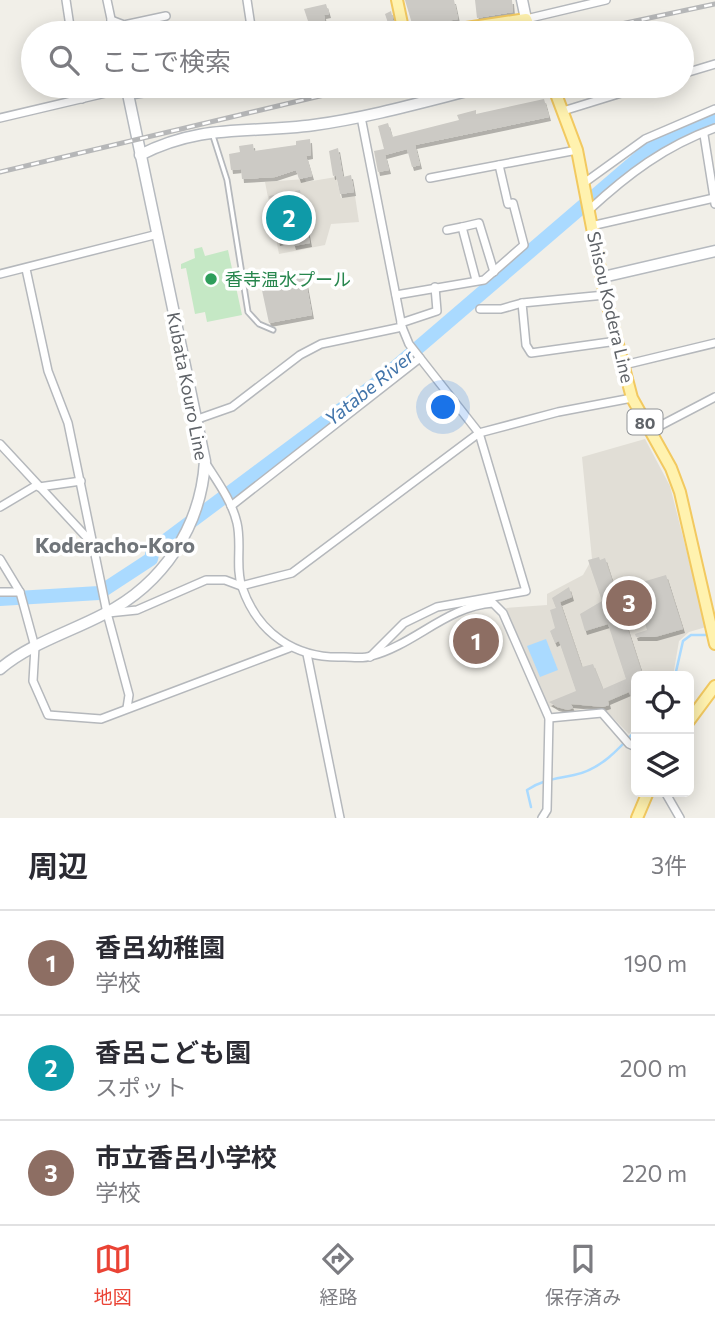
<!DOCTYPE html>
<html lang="ja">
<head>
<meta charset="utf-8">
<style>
	body { margin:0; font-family:Commissioner,"Noto Sans JP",sans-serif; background:#f7f7f7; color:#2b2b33 }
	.controls { position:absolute; right:21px; bottom:21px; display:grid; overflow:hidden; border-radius:10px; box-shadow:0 4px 18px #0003 }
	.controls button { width:63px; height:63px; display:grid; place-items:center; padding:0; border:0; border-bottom:2px solid #e1e1e2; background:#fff; color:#2b2b33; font:35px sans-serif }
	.you { position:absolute; left:444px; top:408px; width:24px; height:24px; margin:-18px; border:5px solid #fff; border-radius:50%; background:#1a73e8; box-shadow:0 0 0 10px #1a73e833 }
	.badge { display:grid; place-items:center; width:46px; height:46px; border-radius:50%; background:#ea4335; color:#fff; font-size:23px; font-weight:700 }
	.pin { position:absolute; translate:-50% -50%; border:4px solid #fff; box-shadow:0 2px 7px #0006 }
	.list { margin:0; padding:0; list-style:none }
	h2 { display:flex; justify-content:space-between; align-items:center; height:91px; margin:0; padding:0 28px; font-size:30px }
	h2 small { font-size:23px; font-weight:400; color:#7c7c81 }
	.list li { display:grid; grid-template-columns:46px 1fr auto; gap:21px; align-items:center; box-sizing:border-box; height:105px; padding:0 28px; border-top:2px solid #e1e1e2 }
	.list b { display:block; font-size:26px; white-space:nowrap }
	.list p { margin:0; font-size:23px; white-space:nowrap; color:#7c7c81 }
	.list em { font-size:23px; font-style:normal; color:#7c7c81 }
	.icon { flex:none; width:38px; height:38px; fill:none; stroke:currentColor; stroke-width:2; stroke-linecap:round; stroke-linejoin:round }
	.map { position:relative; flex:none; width:715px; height:818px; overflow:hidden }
	.search { position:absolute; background:#fff; box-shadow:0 4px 18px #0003; left:21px; right:21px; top:21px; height:77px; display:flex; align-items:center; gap:18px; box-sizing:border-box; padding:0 24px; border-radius:38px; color:#7c7c81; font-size:26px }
	.sheet { height:406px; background:#fff }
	nav { display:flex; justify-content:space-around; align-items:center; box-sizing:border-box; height:98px; border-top:2px solid #e1e1e2; background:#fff; font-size:19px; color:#7c7c81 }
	nav a { display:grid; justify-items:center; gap:4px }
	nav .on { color:#ea4335 }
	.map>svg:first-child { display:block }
	.education { fill:#e1ded6 }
	.green { fill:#c5e8c5 }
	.water { fill:#aadaff }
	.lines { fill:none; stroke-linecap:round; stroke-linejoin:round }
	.stream { stroke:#aadaff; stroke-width:2.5 }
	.river { stroke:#aadaff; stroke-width:14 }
	.building { fill:#cccac5; filter:url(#shadow) }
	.street-tunnel { stroke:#ccccc8; stroke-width:7; stroke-dasharray:7 3.5; stroke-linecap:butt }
	.lane-casing { stroke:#b5b8bc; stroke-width:7 }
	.street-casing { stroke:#b5b8bc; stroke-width:10 }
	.secondary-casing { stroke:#b6babf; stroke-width:13 }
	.primary-casing { stroke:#f2c960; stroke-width:14 }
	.lane { stroke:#fff; stroke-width:3.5 }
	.street { stroke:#fff; stroke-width:7 }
	.secondary { stroke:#fff; stroke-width:10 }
	.primary { stroke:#fff2af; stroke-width:10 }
	.rail-casing { stroke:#b6b7b8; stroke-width:5 }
	.rail { stroke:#fff; stroke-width:2.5; stroke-dasharray:8; stroke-linecap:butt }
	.leisure-dot { fill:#2e9e5b; stroke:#fff; stroke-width:2.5 }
	.labels { text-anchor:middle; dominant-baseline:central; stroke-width:7; stroke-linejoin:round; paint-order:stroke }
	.shield { fill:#fff; stroke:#8f9295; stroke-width:2 }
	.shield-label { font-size:16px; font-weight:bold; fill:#5f6368 }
	.leisure-label { font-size:18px; fill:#27864d; stroke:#fff; text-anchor:start }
	.street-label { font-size:18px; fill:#5f6368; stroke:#fff }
	.water-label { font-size:19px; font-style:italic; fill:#4174aa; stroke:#fff }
	.quarter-label { font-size:21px; font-weight:bold; fill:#70757a; stroke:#fff }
</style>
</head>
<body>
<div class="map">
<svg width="715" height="818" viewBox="0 0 715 818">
	<defs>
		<filter id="shadow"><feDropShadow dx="2" dy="4" stdDeviation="0" flood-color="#0004"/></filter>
	</defs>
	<rect width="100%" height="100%" fill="#f1efe8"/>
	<!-- education -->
	<g class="education">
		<polygon points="336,177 341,198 355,196 359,222 331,224 325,245 279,254 265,182 305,179 306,182"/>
		<polygon points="645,439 670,486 706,627 689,632 679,641 673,676 636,676 636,726 629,734 605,710 587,708 567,712 548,706 506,608 547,605 547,594 583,575 592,559 582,457"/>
	</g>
	<!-- green -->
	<polygon class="green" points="202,247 205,256 228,250 242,315 207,322 205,312 195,314 186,268 181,269 181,264 195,258 194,249"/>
	<!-- water -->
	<polygon class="water" points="546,639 558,670 540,677 527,646"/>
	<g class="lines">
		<!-- stream -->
		<g class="stream">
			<polyline points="675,676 683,641 691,635 711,635"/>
			<path d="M531,807L527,790C544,779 556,779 574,775C600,770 619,749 636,730"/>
		</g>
		<!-- river -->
		<polyline class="river" points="0,599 99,593 151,559 153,550 378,382 654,145 715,120"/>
	</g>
	<!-- building -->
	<g class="building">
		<polygon points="405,0 454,0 458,19 413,27"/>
		<polygon points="475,0 512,0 513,12 477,18"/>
		<polygon points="326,4 329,14 324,15 326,28 359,22 362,29 349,33 312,33 304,9"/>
		<polygon points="391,11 396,33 363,33 388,23 385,14"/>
		<polygon points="544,99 549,117 415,145 420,165 412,167 407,149 385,155 389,170 378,172 374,151 384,149 378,126 388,123 392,137 459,120 457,115 476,110 476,114"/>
		<polygon points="310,139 311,155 306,156 312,176 299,179 296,170 275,177 242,179 241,169 231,170 229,154 240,152 239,146 253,144 254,151 296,145 296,141"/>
		<polygon points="338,148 343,177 351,175 354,192 340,194 336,175 333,176 329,151"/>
		<polygon points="300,190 310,243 294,246 292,239 278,242 269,196"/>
		<polygon points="304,271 312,315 269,323 260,281"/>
		<polygon points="599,557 600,560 605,558 643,676 636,676 636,696 631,697 629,692 608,701 609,705 603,707 571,704 573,708 568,710 557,707 549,702 576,691 559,641 555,643 550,631 555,628 550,610 556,608 552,598 569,587 572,597 560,602 582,667 593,664 603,689 626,679 608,624 585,631 580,614 602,601 588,560"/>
		<polygon points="666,575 683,629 655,637 636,637 635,634 647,630 638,599 642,593 639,583"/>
	</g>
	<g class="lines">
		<!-- street-tunnel -->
		<polyline class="street-tunnel" points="389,86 389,88"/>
		<!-- lane casing -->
		<g class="lane-casing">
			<polyline id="lane" points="213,136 227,180 248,312 259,324 273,330"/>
		</g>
		<!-- street casing -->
		<g class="street-casing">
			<g id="street">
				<polyline points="66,0 71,33"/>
				<polyline points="107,0 114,33"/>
				<polyline points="247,0 252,33"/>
				<polyline points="526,19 606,0"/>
				<polyline points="111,20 124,25 166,16"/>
				<polyline points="682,74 715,64"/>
				<polyline points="80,86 82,99"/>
				<polyline points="563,111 644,86"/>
				<polyline points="361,117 402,327 409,344 479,433 526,591 437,607 404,623 370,657"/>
				<polyline points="0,118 127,88"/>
				<polyline points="704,135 715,204"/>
				<polyline points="430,178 577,150"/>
				<polyline points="584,183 645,139 715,109"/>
				<path d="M589,210C628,174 665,146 715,128"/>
				<polyline points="591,226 714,198"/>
				<polyline points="447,230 462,227"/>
				<polyline points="26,269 48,371 68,423 107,613 129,695 127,708"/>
				<polyline points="0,274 158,234"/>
				<polyline points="476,280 462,227 479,223 494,272"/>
				<polyline points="396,295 484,280 524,245 513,203 508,204 499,165"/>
				<polyline points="605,295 522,303 526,345 531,353 617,341"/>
				<polyline points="480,309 501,309 522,303"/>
				<polyline points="401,323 437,311 435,287"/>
				<polyline points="624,365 715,343"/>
				<polyline points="195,420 232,407 300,355 321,344 402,327"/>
				<polyline points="650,431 715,397"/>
				<polyline points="0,444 92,543"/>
				<path d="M205,462C217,481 232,501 237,523C242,544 235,568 242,587C258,634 296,659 344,657C352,657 363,659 371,656C414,645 447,606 493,603L503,613L549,718L547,810L542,818"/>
				<polyline points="39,487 81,481"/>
				<polyline points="231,506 420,358"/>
				<polyline points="0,507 37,485"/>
				<polyline points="0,559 20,592 35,647 33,681 48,715 101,719 289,648"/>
				<polyline points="0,592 20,592"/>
				<polyline points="108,613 137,610 206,580 225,580 241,586 292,573 479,433 558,412 632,398"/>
				<polyline points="307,654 340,818"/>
				<polyline points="549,718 602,713 629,744 636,747"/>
				<polyline points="665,792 680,818"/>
			</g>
		</g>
		<!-- secondary casing -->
		<g class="secondary-casing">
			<g id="secondary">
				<polyline points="522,0 526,19"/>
				<path d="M140,155C203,123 249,134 314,125C372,117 430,100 487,86"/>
				<polyline points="603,277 715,251"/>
				<path d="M0,669C29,644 70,632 104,614C163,584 201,527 205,461L128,94L175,86"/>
			</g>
		</g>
		<!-- primary casing -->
		<g class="primary-casing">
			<g id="primary">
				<polyline points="397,0 404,33"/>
				<polyline points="433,33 526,19 532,33"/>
				<polyline points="553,86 577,150 605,295 632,398 671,468 680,492 715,644"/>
				<polyline points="689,721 715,686"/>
				<polyline points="637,818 648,792"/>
			</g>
		</g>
		<!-- lane -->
		<use href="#lane" class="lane"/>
		<!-- street -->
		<use href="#street" class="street"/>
		<!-- secondary -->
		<use href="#secondary" class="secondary"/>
		<!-- primary -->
		<use href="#primary" class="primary"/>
		<!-- rail casing -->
		<g class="rail-casing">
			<g id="rail">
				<polyline points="579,33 715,4"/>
				<polyline points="0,172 362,86"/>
			</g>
		</g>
		<!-- rail -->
		<use href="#rail" class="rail"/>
	</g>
	<!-- markers -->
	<circle class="leisure-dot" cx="211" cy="279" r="7"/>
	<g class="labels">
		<!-- shield labels -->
		<rect class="shield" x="627.5" y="409.5" width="35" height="25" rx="5"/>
		<g class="shield-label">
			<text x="645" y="422">80</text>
		</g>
		<!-- leisure labels -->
		<g class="leisure-label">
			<text x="225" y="279">香寺温水プール</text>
		</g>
		<!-- street labels -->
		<g class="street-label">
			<text transform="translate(611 307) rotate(77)">Shisou Kodera Line</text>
			<text transform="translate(188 386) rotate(79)">Kubata Kouro Line</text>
		</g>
		<!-- water labels -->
		<g class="water-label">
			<text transform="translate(369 387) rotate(-39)">Yatabe River</text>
		</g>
		<!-- quarter labels -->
		<g class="quarter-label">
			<text x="115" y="544">Koderacho-Koro</text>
		</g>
	</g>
</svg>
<div class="controls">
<button><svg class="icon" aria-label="locate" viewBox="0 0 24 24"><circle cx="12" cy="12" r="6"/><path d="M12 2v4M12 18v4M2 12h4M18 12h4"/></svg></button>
<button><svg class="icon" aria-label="layers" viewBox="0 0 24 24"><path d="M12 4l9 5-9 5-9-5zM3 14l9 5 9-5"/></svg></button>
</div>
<div class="you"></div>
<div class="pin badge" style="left:476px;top:641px;background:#8d6e63">1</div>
<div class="pin badge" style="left:289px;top:218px;background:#0f9aa8">2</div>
<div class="pin badge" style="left:629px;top:603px;background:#8d6e63">3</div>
<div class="search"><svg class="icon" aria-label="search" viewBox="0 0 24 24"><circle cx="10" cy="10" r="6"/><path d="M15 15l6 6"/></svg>ここで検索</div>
</div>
<section class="sheet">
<h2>周辺<small>3件</small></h2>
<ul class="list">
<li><span class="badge" style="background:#8d6e63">1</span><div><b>香呂幼稚園</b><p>学校</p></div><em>190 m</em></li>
<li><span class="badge" style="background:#0f9aa8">2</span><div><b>香呂こども園</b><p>スポット</p></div><em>200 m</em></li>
<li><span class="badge" style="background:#8d6e63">3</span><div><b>市立香呂小学校</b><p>学校</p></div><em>220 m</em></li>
</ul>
</section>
<nav>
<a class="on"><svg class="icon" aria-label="map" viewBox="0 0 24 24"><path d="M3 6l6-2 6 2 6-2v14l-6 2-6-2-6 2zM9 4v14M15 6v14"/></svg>地図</a>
<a><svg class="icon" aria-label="directions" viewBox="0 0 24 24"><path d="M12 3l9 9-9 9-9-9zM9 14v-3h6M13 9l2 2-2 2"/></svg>経路</a>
<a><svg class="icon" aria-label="saved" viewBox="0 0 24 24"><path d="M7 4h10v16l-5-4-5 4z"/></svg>保存済み</a>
</nav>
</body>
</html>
